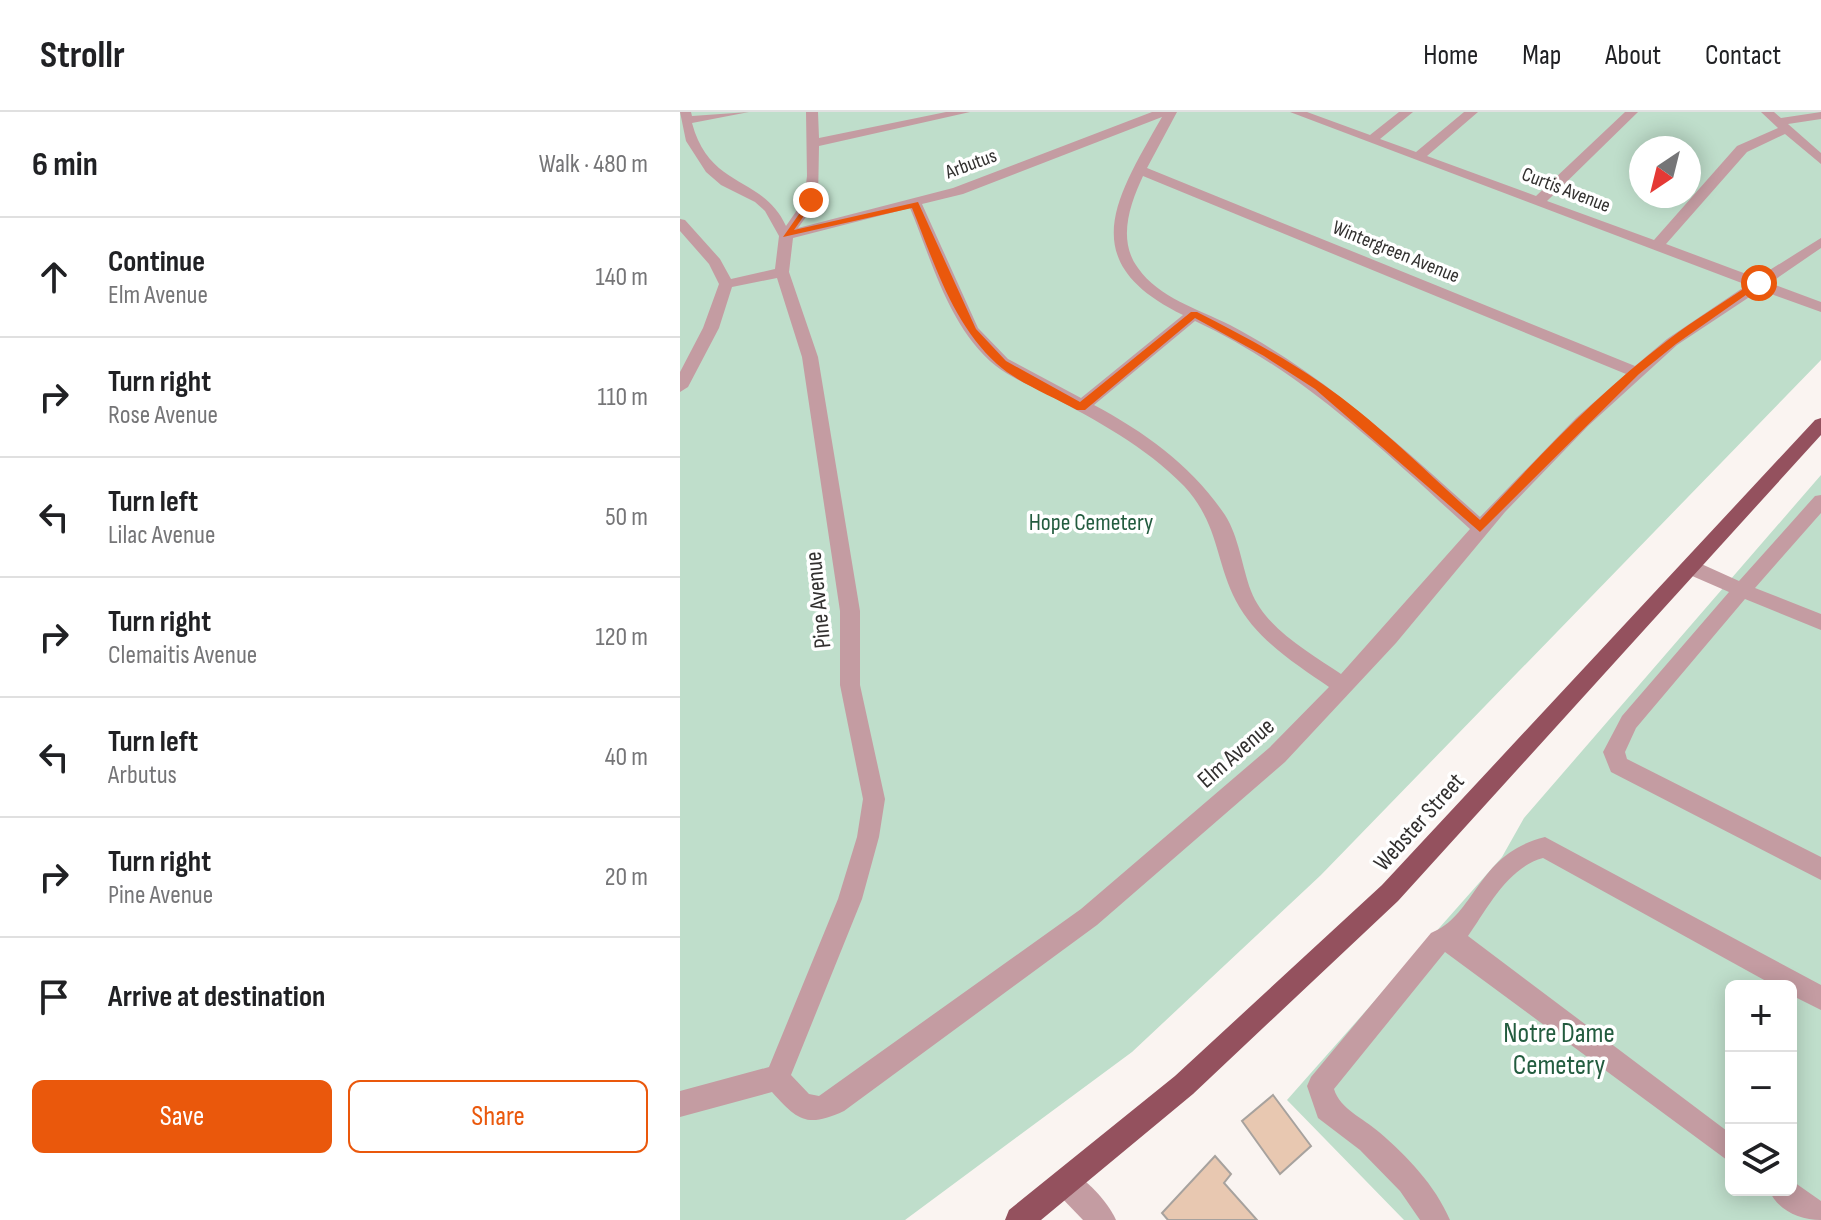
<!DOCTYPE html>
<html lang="en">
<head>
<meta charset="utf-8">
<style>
	body { margin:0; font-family:"Sofia Sans Condensed",sans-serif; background:#f6f6f6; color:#202124 }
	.controls { position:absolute; right:24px; bottom:24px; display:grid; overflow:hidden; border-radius:12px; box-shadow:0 4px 20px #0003 }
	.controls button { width:72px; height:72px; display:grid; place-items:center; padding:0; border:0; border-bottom:2px solid #e0e0e0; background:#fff; color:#202124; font:40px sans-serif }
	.compass { position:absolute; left:949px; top:24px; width:72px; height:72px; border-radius:50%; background:#fff; box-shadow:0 4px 20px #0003; rotate:215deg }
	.stop { position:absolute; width:24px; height:24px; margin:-18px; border:6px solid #ea580c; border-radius:50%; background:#fff }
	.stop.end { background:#ea580c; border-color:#fff; box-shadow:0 2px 8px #0008 }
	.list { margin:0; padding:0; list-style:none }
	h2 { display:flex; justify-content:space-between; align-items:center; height:104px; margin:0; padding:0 32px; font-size:34px }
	h2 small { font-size:26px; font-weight:400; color:#757577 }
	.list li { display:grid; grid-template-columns:52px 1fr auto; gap:24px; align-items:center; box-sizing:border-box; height:120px; padding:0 32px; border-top:2px solid #e0e0e0 }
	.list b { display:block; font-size:30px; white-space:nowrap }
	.list p { margin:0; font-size:26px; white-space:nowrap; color:#757577 }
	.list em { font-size:26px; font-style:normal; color:#757577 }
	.actions { display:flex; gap:16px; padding:24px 32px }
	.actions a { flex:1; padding:18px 0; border:2px solid #ea580c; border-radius:12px; text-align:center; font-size:28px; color:#ea580c }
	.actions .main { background:#ea580c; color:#fff }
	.icon { flex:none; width:44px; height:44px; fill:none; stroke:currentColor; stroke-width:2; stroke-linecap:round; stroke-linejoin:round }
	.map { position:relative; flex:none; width:1141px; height:1108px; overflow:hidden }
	header { display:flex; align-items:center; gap:48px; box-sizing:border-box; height:112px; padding:0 40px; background:#fff; border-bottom:2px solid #e0e0e0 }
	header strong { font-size:38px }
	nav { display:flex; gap:44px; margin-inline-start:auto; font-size:28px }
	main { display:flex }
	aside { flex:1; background:#fff }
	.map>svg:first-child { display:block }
	.green { fill:#bfdecb; fill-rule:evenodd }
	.building { fill:#e8c8b1; stroke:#a7a29e; stroke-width:2 }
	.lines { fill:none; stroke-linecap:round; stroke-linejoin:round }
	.minor { fill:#c49ca2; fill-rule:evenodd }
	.major { fill:#94515e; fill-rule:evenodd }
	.route { fill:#ea580c }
	.labels { text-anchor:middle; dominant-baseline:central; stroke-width:7; stroke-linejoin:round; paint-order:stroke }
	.far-street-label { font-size:20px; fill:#32302f; stroke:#fff }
	.park-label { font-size:24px; fill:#235c3f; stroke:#fff }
	.street-label { font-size:24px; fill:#32302f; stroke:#fff }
	.near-park-label { font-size:28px; fill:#235c3f; stroke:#fff }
</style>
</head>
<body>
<header>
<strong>Strollr</strong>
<nav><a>Home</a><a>Map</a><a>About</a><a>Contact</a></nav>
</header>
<main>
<aside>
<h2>6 min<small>Walk · 480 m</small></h2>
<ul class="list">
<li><svg class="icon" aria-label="ahead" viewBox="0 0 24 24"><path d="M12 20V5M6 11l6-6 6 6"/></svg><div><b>Continue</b><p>Elm Avenue</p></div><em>140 m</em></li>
<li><svg class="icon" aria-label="right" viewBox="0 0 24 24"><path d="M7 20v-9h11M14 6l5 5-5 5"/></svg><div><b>Turn right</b><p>Rose Avenue</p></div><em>110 m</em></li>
<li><svg class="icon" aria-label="left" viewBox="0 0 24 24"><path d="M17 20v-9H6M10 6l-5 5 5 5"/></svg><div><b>Turn left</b><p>Lilac Avenue</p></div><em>50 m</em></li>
<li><svg class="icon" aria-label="right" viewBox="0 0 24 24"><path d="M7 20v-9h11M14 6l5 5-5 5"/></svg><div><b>Turn right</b><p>Clemaitis Avenue</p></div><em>120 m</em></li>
<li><svg class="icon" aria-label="left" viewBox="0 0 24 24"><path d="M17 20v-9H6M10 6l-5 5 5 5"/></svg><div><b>Turn left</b><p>Arbutus</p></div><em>40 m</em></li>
<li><svg class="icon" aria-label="right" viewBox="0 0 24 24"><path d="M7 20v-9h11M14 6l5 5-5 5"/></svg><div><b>Turn right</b><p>Pine Avenue</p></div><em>20 m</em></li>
<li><svg class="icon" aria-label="arrive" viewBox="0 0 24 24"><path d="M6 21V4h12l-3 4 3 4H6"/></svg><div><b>Arrive at destination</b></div></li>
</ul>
<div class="actions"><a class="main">Save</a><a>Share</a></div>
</aside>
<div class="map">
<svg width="1141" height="1108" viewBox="0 0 1141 1108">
	<rect width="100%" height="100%" fill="#faf4f1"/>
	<!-- green -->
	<g class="green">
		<path d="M0,0H1141V248L641,763L452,940L225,1108H0ZM961,36H1009V84H961Z"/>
		<path d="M1141,363V1108H724L607,988L822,745L844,706ZM1051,874H1111V1078H1051Z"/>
	</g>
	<!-- building -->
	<g class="building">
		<polygon points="593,983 631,1034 600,1062 562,1009"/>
		<polygon points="535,1044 551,1062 544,1071 577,1108 488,1108 482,1101"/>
	</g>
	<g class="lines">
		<!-- minor -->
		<g class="minor">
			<path d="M0,0H11L12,4L69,0L12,11C30,78 83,63 106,114L124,88L127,64L126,0H138L139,26L266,0H290L139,34L138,88L118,116L273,76L472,0H497L467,56L955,254L987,227L1067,173L610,0H627L690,23L719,0H733L700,27L736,40L784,0H798L747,44L856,84L945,0H958L867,89L974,128L1057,34L1098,16L1081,0H1094L1101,6L1141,0V7L1108,12L1141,41V52L1105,22L1067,40L986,132L1077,166L1141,126V136L1090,171L1141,190V200L1080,178L997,233L908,314L825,400L716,531L605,650L417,813L164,999C127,1016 118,1009 92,980L0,1005V979L89,955L158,787L177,725L183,687L160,573V499L122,245L97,166L52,175L39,216L8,275L0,280V260L23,216L39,172L29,152L0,119V107L5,108L40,147L51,167L95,157L99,124L85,99L75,90L41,73L26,60L6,29ZM482,5C435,87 394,150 503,203L401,286L328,247L298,216L242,92L283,82ZM463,64L946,262L896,306L800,405C743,354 686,301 622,257C599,241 575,226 550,213C518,197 479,186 458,156C437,128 450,92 463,64ZM230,96C252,149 269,216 316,254C331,266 352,274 369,283C417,309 465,334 504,374C539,412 535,448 556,489C576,527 614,551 649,575L589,636L401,797L139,984L129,982L111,963L182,787L199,725L205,687L180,573V499L138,245L109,160L113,126ZM515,209C621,258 705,340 790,417L661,562C630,541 585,516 571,479C562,455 559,425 545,403C511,353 466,321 414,293Z"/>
			<polygon points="1141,383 1141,401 1075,476 1141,502 1141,518 1065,487 956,616 945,640 947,647 1141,745 1141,768 931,660 923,640 942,604 1049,480 1003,460 1001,455 1003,450 1017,450 1059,469 1135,384"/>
			<path d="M865,725L1141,873V898L1111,883V874H1095L863,746C828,755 807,797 788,824L1051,1022V1051L765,840L654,977C660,997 683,1006 699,1020C727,1044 755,1073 770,1108H740L720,1079L680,1038L638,1006L627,974L631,965L751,821C797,802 796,742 865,725Z"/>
			<path d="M387,1057C405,1065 428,1090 436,1108H403L377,1081L373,1071L377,1061Z"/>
			<path d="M1111,1068L1141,1089V1108C1120,1108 1098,1099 1089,1078H1111Z"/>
		</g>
		<!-- major -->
		<polygon class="major" points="1141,306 1141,323 718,789 513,982 361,1108 325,1108 329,1098 495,964 702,773 1135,308"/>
	</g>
	<!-- route -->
	<path class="route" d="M131,85L135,88L114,118L238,90L296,217L326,249L400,290L511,200H517C560,222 602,244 641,271C698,310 748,362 800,408C858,345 919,280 988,228C1015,207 1046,189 1075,169L1083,171L996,232L959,262L800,420L635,277L584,244L515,206L405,298H397C372,284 338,271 317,252C272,211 254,150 232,96L103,125Z"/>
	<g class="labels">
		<!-- far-street labels -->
		<g class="far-street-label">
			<text transform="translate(291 52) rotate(-20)">Arbutus</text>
			<text transform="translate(886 78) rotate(21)">Curtis Avenue</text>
			<text transform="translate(716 140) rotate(22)">Wintergreen Avenue</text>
		</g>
		<!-- park labels -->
		<g class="park-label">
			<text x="411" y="410">Hope Cemetery</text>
		</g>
		<!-- street labels -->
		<g class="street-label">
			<text transform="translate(138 488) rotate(-96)">Pine Avenue</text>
			<text transform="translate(556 641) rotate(-41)">Elm Avenue</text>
			<text transform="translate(739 710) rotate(-48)">Webster Street</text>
		</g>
		<!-- near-park labels -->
		<g class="near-park-label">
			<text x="879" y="921">Notre Dame<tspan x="879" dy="32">Cemetery</tspan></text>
		</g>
	</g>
</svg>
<div class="controls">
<button>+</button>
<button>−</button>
<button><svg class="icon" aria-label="layers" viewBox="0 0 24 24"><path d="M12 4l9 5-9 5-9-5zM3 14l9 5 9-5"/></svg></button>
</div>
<svg class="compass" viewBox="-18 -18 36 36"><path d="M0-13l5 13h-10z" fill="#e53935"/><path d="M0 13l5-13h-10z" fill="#757577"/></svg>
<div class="stop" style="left:1079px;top:171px"></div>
<div class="stop end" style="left:131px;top:88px"></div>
</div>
</main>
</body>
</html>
